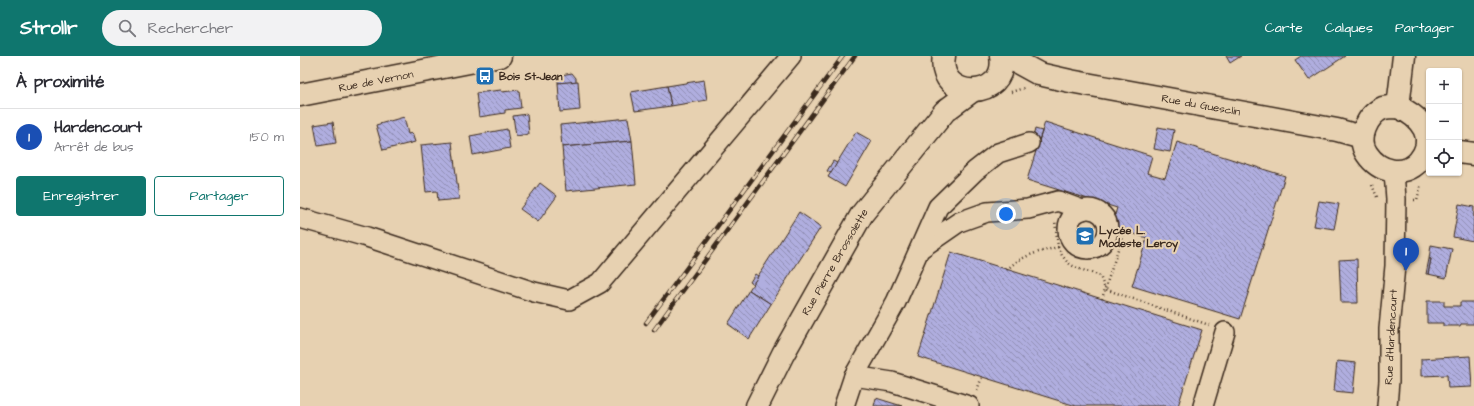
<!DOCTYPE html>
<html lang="fr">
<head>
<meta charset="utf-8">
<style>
	body { margin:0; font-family:"Architects Daughter",sans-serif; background:#f2f2f3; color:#2b2b33 }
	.controls { position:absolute; right:12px; top:12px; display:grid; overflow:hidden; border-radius:4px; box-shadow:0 1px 3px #0004 }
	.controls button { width:36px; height:36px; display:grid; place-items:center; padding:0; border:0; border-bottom:1px solid #e1e1e2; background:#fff; color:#2b2b33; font:20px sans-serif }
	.you { position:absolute; left:706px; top:158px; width:14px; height:14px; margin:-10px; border:3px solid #fff; border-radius:50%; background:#1a73e8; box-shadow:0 0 0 6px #1a73e833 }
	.badge { display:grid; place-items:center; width:26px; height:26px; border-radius:50%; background:#0f766e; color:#fff; font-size:13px; font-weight:700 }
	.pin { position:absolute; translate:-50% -33px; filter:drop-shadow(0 1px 2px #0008) }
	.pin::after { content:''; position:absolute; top:21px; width:14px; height:12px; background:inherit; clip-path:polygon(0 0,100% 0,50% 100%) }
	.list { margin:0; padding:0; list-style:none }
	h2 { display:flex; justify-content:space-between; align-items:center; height:52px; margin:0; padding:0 16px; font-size:17px }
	h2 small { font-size:13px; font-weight:400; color:#7c7c81 }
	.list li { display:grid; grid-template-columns:26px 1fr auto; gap:12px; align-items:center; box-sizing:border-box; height:56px; padding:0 16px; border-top:1px solid #e1e1e2 }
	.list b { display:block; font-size:15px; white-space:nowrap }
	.list p { margin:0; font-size:13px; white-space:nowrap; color:#7c7c81 }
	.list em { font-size:13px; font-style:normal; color:#7c7c81 }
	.actions { display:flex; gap:8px; padding:12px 16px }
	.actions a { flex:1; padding:9px 0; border:1px solid #0f766e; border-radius:4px; text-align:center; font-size:14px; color:#0f766e }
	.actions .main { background:#0f766e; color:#fff }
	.icon { flex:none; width:22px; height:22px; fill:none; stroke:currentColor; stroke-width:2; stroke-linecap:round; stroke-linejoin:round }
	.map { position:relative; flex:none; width:1174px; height:350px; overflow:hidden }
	header { display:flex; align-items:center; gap:24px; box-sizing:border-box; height:56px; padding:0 20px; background:#0f766e; color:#fff }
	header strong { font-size:19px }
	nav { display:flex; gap:22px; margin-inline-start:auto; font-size:14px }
	.search { width:280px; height:36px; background:#f2f2f3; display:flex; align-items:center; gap:10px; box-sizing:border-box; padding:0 14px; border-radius:22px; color:#7c7c81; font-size:15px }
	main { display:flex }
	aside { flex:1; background:#fff }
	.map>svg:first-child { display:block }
	.building { fill:url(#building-back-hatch); stroke:#3b2a1e }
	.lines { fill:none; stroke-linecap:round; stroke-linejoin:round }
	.minor-casing { stroke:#3b2a1e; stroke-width:22 }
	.major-casing { stroke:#3b2a1e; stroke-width:25 }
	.path { stroke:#3b2a1e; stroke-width:2.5; stroke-dasharray:1 3; stroke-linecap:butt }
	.minor { stroke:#e7d1b1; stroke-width:19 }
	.major { stroke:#e7d1b1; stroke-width:22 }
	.rail-casing { stroke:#3b2a1e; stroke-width:4.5 }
	.rail { stroke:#e7d1b1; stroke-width:3; stroke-dasharray:9; stroke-linecap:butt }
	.labels { text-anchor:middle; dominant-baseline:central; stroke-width:4; stroke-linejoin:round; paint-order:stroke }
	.poi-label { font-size:11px; font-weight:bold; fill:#3b2a1e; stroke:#e7d1b1; text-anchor:start }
	.street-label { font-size:11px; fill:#3b2a1e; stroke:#e7d1b1 }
</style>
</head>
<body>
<header>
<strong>Strollr</strong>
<div class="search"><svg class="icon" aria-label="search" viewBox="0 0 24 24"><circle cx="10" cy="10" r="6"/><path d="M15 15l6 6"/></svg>Rechercher</div>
<nav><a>Carte</a><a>Calques</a><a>Partager</a></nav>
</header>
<main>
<aside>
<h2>À proximité<small></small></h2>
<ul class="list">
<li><span class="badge" style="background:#1a4fb4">1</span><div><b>Hardencourt</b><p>Arrêt de bus</p></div><em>150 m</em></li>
</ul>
<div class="actions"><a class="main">Enregistrer</a><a>Partager</a></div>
</aside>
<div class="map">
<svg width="1174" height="350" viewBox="0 0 1174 350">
	<defs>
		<pattern id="building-back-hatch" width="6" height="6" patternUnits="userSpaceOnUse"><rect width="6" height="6" fill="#b0aedf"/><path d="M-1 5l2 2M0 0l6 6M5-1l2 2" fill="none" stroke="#908eb4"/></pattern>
	</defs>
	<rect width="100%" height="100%" fill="#e7d1b1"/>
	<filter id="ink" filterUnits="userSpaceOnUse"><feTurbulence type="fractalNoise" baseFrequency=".025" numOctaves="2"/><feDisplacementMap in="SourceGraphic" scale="8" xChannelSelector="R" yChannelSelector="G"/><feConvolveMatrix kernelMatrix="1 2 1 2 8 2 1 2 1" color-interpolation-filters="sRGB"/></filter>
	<g filter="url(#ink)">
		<!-- building -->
		<g class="building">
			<polygon points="926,0 941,0 930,7"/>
			<polygon points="1001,0 1045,0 1009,24 995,4"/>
			<polygon points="272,17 276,22 276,26 258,27 258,23 261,19"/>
			<polygon points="404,24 407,44 371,50 367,30"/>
			<polygon points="278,25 280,54 260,56 258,27"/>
			<polygon points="367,30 371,50 335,55 331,36"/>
			<polygon points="201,34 202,36 219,34 221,52 205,54 205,57 179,61 176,37"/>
			<polygon points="227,58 229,78 216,80 213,60"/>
			<polygon points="104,61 108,78 112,77 115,86 83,94 76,69"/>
			<polygon points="328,62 332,85 262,91 260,69"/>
			<polygon points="33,66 36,87 18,90 14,69"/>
			<polygon points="745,66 852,100 847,117 865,122 877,86 985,120 940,263 832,230 847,182 811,171 817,152 727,124"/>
			<polygon points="858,71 874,74 870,96 854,93"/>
			<polygon points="207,73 210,92 173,99 170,80"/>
			<polygon points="735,73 742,75 738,87 732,85"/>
			<polygon points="556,76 572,85 545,131 528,121"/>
			<polygon points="332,85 336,128 266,135 262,91"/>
			<polygon points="152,86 159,143 138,145 137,135 126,136 121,89"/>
			<polygon points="533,105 537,107 531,117 527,115"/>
			<polygon points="240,127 257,140 238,166 220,153"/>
			<polygon points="1019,145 1039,148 1034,173 1014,170"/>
			<polygon points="1159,148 1174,151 1173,185 1153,181"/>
			<polygon points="499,156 521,171 471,248 449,234"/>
			<polygon points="1131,189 1152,193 1146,222 1128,218 1131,203 1129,203"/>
			<polygon points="651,196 902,274 878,350 776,350 618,301"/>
			<polygon points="1057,203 1058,247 1041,247 1039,204"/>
			<polygon points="1129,203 1131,203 1128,218 1126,218"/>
			<polygon points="455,218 458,220 453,228 450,226"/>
			<polygon points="449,234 471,248 449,283 428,268"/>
			<polygon points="1127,245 1144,245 1144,250 1160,250 1160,246 1174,246 1174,268 1161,268 1160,270 1143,270 1143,267 1127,267"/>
			<polygon points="1170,300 1172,331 1148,332 1147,319 1121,320 1121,303"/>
			<polygon points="1037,305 1056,307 1053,337 1034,335"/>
			<polygon points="576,342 602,350 574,350"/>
		</g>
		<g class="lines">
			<!-- minor casing -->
			<g class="minor-casing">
				<g id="minor">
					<circle cx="788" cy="173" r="20"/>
					<polyline points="0,162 67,181 234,236 269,244 300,227 491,0"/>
					<polyline points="620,193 659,166 687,156 728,153 758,145 782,154"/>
					<polyline points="554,320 592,326 669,350"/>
					<polyline points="544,350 554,320 596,246 638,151 675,115 698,97 729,87"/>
					<polyline points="903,350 925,276"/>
					<polyline points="1087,350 1089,325 1089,273 1095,210 1096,143 1094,116"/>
				</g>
			</g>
			<!-- major casing -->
			<g class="major-casing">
				<g id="major">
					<path d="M644,0C636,46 709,45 701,0"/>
					<polyline points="706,0 739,18 770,25 1037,74 1062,81"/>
					<polyline points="0,39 200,0"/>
					<path d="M1098,51C1121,61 1138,82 1119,105C1104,122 1079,116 1067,98C1056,83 1067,59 1083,52C1087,51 1094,51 1098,51Z"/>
					<polyline points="1098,51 1104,0"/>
					<polyline points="1159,96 1174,98"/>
					<polyline points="457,350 483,298 562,158 645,55 672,35"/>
				</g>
			</g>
			<!-- path -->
			<g class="path">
				<polyline points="711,36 724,32"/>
				<polyline points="1072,129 1077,141"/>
				<polyline points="1114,144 1117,144 1121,128"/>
				<path d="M758,191C760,194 761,199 764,202C771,213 789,215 800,220L805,233L824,175"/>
				<path d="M707,214C721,199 739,196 758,191L755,165"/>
				<polyline points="802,243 805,233 909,269"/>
				<polyline points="677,334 682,321"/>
				<polyline points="767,350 768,347"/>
			</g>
			<!-- minor -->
			<use href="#minor" class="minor"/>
			<!-- major -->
			<use href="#major" class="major"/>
			<!-- rail casing -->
			<g class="rail-casing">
				<g id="rail">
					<polyline points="346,267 543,0"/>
					<polyline points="354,274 555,0"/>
				</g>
			</g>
			<!-- rail -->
			<use href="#rail" class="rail"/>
		</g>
	</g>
	<!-- icons -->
	<defs>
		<g id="bus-square" transform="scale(1)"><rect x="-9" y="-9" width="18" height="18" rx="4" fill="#1f6fb2" stroke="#e7d1b1"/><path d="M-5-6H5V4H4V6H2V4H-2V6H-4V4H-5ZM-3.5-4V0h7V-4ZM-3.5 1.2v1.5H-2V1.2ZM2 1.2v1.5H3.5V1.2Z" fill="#fff"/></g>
		<g id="school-square" transform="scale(1)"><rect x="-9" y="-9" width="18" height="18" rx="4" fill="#1f6fb2" stroke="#e7d1b1"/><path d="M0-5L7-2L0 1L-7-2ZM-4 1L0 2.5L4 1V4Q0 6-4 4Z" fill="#fff"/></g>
	</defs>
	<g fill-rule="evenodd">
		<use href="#bus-square" x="185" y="20"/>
		<use href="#school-square" x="785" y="180"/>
	</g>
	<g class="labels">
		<!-- poi labels -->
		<g class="poi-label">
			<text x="199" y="20">Bois St-Jean</text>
			<text x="799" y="174">Lycée L.<tspan x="799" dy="13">Modeste Leroy</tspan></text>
		</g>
		<!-- street labels -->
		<g class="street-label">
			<text transform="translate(76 25) rotate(-11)">Rue de Vernon</text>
			<text transform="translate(901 49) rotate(10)">Rue du Guesclin</text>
			<text transform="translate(535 206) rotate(-60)">Rue Pierre Brossolette</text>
			<text transform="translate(1091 281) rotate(-87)">Rue d'Hardencourt</text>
		</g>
	</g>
</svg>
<div class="controls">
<button>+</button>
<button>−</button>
<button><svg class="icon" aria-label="locate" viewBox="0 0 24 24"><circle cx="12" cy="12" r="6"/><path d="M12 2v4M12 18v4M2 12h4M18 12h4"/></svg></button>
</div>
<div class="you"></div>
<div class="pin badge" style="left:1106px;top:215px;background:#1a4fb4">1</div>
</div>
</main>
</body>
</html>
